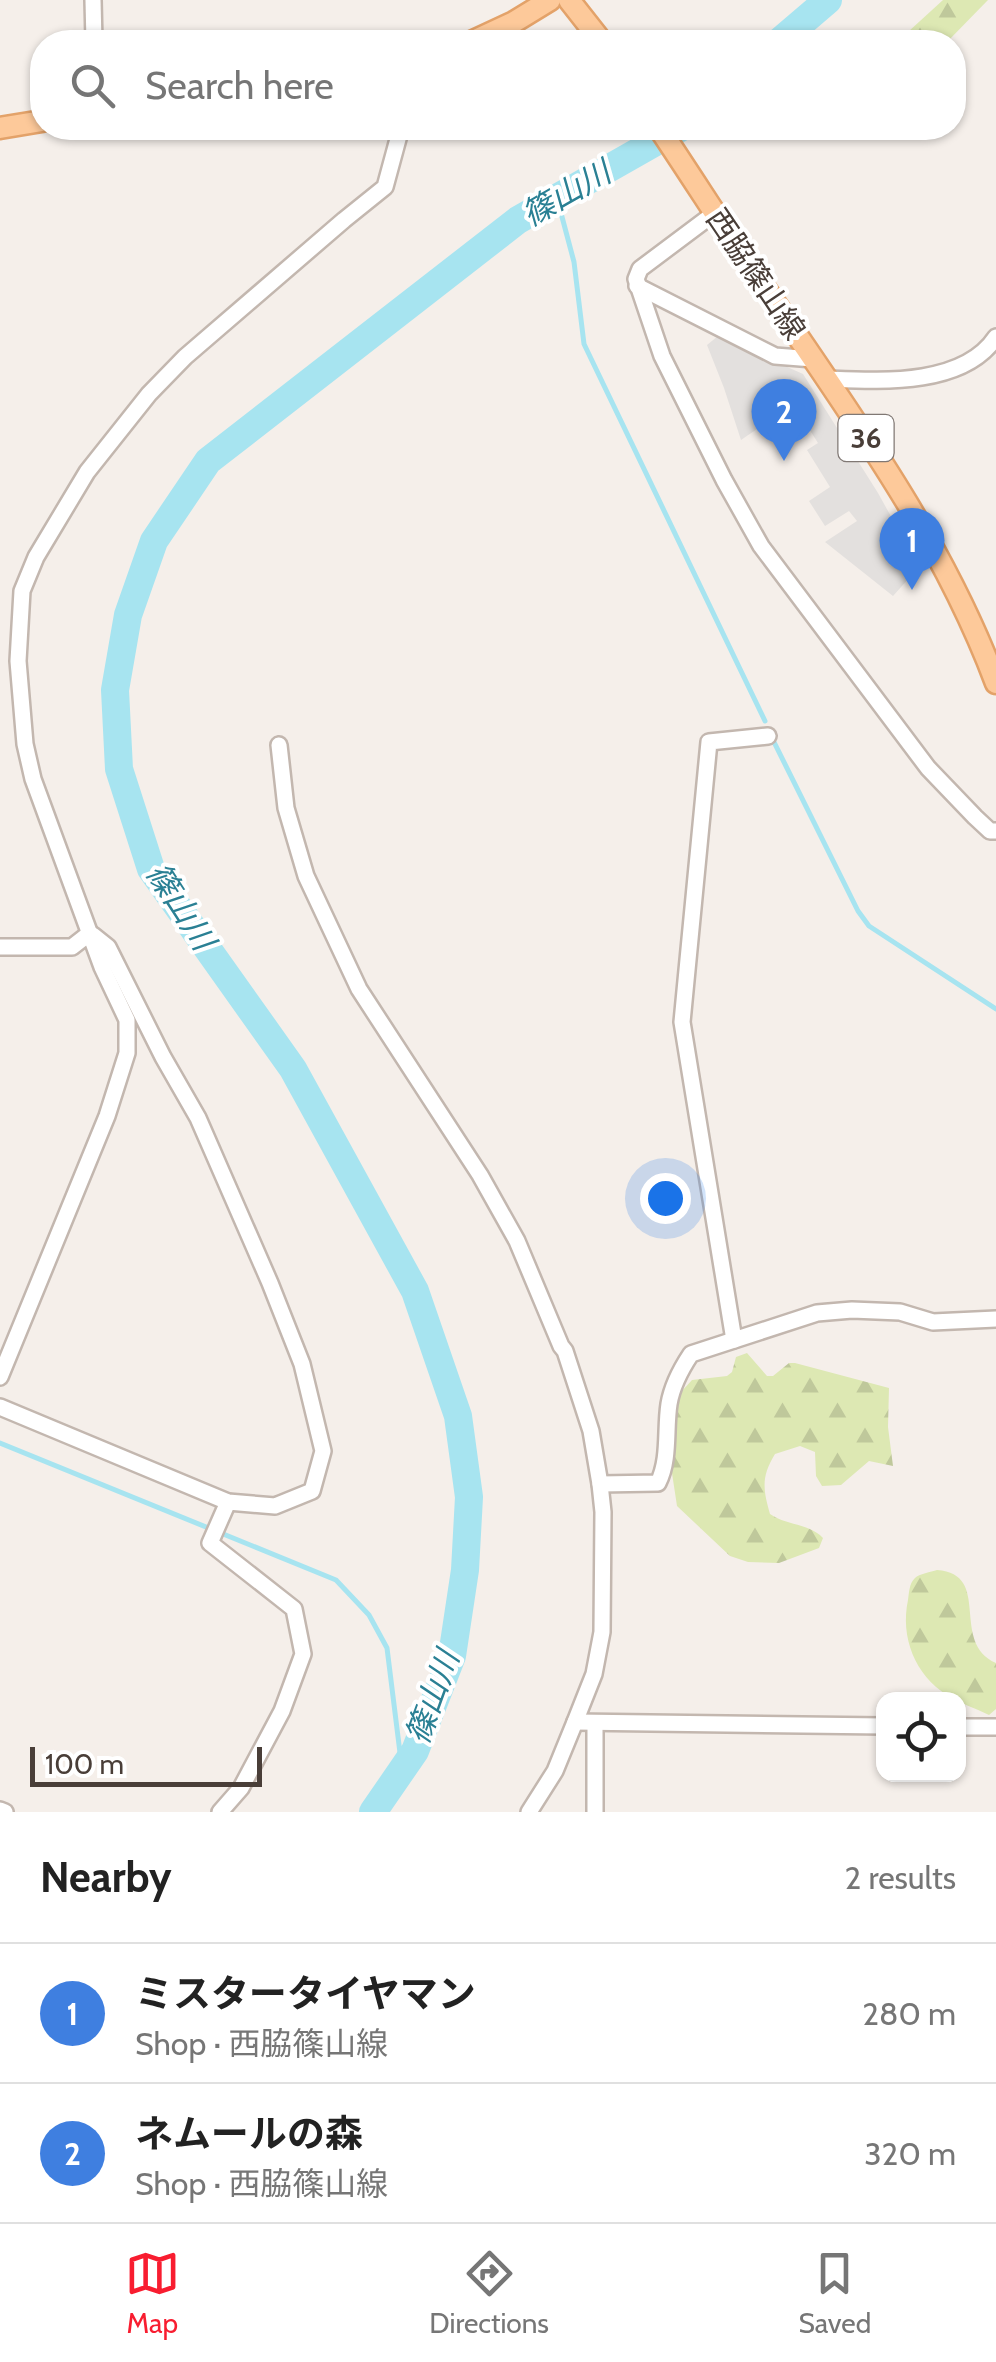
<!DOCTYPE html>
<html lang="en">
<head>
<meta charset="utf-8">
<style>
	body { margin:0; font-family:Cabin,"Noto Sans JP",sans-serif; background:#f2f2f2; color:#222 }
	.controls { position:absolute; right:30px; bottom:30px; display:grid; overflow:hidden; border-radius:20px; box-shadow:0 2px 8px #0004 }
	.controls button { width:90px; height:90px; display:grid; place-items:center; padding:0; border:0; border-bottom:2px solid #e0e0e0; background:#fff; color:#222; font:50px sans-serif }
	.scale { position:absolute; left:30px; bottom:25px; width:232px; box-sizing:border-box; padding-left:10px; border:5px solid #493e38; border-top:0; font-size:28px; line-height:35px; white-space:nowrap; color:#493e38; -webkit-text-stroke:8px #fff; paint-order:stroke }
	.you { position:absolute; left:665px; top:1198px; width:35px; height:35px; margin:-25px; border:8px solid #fff; border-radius:50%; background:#1a73e8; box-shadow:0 0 0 15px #1a73e833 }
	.badge { display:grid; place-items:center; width:65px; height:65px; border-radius:50%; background:#f81d30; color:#fff; font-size:32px; font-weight:700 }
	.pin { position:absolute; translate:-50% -82px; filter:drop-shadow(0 2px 5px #0008) }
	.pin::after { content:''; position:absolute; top:52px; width:35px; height:30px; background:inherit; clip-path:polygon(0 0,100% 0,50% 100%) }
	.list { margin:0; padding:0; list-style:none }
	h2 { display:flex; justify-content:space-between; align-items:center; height:130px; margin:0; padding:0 40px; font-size:42px }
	h2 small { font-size:32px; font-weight:400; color:#767676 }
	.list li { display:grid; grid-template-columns:65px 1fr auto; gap:30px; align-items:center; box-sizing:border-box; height:140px; padding:0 40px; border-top:2px solid #e0e0e0 }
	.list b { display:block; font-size:38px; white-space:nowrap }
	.list p { margin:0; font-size:32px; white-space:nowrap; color:#767676 }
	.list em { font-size:32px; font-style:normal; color:#767676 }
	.icon { flex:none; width:55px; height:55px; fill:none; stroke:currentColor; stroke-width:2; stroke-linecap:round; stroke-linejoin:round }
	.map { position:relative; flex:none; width:996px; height:1812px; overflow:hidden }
	.search { position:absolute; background:#fff; box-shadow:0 2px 8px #0004; left:30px; right:30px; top:30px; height:110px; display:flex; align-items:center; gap:25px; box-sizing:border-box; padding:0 35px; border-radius:40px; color:#767676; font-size:38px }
	.sheet { height:410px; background:#fff }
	nav { display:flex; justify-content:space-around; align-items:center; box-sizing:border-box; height:140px; border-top:2px solid #e0e0e0; background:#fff; font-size:28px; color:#767676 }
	nav a { display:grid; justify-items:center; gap:5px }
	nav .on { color:#f81d30 }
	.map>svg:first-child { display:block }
	.forest { fill:url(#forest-firs) }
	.parking { fill:#e3e0de }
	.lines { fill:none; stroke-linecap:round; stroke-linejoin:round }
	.stream { stroke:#a7e4f0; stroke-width:5 }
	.river { stroke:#a7e4f0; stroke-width:28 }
	.minor-casing { stroke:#c3b7af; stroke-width:20 }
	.major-casing { stroke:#e3a269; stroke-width:25 }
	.minor { stroke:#fff; stroke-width:15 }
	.major { stroke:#fdc99a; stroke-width:20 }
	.labels { text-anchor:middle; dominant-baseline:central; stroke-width:8; stroke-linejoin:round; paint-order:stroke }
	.shield { fill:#fff; stroke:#807874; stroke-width:2.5 }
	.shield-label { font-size:28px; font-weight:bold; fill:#493e38 }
	.street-label { font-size:30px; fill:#493e38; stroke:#fff }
	.water-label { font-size:32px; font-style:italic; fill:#2a8094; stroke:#fff }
</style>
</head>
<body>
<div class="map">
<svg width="996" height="1812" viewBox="0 0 996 1812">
	<defs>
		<pattern id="forest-firs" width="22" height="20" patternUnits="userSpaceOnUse" patternTransform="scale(2.5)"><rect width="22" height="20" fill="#dde8b3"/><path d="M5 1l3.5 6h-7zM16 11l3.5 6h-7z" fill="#bfc89b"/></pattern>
	</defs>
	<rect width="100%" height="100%" fill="#f5efea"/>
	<!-- forest -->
	<g class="forest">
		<polygon points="943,0 988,0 947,42 897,42"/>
		<path d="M747,1353L767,1376H773L789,1363H795L889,1388L888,1427L893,1466L869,1461L841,1485L822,1486L816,1476L815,1452L800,1446L775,1454C761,1477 763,1489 770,1514C787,1526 809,1523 823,1538L819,1548L779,1563L748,1562L730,1556L677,1506L668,1447L681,1392L692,1380L727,1376L732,1372L736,1357Z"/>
		<path d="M937,1570C993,1574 949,1642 996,1663V1709L989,1715C975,1708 959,1703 947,1695C915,1675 900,1637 908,1600C909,1594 909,1583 915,1578C919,1574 931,1572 937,1570Z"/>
	</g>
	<!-- parking -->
	<polygon class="parking" points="718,336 803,374 878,493 919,567 893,596 825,542 857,521 849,511 825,526 809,501 830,487 807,450 818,443 806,424 794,430 782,412 741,440 724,388 707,345"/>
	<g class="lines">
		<!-- stream -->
		<g class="stream">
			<polyline points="557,198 574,262 584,344 765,721"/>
			<polyline points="771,736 858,911 869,926 996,1009"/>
			<polyline points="0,1443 336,1580 369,1615 387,1648 402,1769"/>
		</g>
		<!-- river -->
		<g class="river">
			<polyline points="779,42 828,0"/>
			<polyline points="373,1812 415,1751 452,1656 465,1570 469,1497 458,1416 415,1291 293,1069 151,869 119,769 115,690 128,615 154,541 208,461 518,220 680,128"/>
		</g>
		<!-- minor casing -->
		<g class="minor-casing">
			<g id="minor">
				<polyline points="93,0 94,42"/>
				<polyline points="716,212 640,269 636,279 662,356 724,480 761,546 928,768 975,817 990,831 996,831"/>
				<polyline points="637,286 775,356 813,359"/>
				<path d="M826,379C878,381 963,387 996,337"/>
				<polyline points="279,745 286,808 306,876 359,989 480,1175 517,1241 561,1346 565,1351 591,1431 600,1484 603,1512 602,1632 594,1674 575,1722 555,1771 529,1812"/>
				<polyline points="0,947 72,947 90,933"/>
				<polyline points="734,1340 682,1022 709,742 768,736"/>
				<polyline points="0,1377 107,1116 127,1053 127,1020 102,967 33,779 25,744 18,661 22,591 36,557 87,472 149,394 185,357 344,220 385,187 401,128"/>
				<polyline points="0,1407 228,1502 275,1506 312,1491 323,1451 302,1364 270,1283 198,1118 163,1057 108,947 93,935"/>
				<path d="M600,1484L658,1483C670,1459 665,1430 669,1404C672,1386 681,1369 691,1354L817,1313L852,1310L900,1312L933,1322L996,1319"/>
				<polyline points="575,1722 884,1726"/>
				<polyline points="595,1723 595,1812"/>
				<polyline points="958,1727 996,1727"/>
				<polyline points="0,1810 5,1812"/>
				<polyline points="220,1812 241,1788 282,1711 303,1654 294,1609 210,1543 228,1502"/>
			</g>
		</g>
		<!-- major casing -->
		<g class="major-casing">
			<g id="major">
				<polyline points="569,0 602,42"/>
				<polyline points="471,42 514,22 550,0"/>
				<polyline points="0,128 42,121"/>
				<path d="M659,128C701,191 742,256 786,319C866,436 946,550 996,683"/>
			</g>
		</g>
		<!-- minor -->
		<use href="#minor" class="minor"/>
		<!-- major -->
		<use href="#major" class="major"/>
	</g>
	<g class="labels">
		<!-- shield labels -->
		<rect class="shield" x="838.5" y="415" width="55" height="46" rx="8"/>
		<g class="shield-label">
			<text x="866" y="438">36</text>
		</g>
		<!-- street labels -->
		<g class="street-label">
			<text transform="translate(756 274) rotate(56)">西脇篠山線</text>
		</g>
		<!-- water labels -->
		<g class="water-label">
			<text transform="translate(566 193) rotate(-30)">篠山川</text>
			<text transform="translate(181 906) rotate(57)">篠山川</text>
			<text transform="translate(432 1697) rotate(-70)">篠山川</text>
		</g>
	</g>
</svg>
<div class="controls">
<button><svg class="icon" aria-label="locate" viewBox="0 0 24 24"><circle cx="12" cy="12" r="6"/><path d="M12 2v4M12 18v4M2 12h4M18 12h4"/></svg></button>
</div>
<div class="scale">100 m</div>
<div class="you"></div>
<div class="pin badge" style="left:912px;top:590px;background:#3f7fe0">1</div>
<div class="pin badge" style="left:784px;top:461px;background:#3f7fe0">2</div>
<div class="search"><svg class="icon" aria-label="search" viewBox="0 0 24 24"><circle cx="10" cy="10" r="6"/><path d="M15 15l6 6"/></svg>Search here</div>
</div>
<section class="sheet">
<h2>Nearby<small>2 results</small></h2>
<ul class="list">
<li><span class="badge" style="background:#3f7fe0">1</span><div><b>ミスタータイヤマン</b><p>Shop · 西脇篠山線</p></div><em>280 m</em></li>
<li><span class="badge" style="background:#3f7fe0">2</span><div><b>ネムールの森</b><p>Shop · 西脇篠山線</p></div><em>320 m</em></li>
</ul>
</section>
<nav>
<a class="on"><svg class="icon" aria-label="map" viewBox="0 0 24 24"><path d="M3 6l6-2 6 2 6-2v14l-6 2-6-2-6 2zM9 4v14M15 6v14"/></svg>Map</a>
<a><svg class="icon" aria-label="directions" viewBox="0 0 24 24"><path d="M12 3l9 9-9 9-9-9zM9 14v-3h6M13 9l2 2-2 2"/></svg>Directions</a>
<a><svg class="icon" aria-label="saved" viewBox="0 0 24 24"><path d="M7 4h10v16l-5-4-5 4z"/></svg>Saved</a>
</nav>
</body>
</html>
